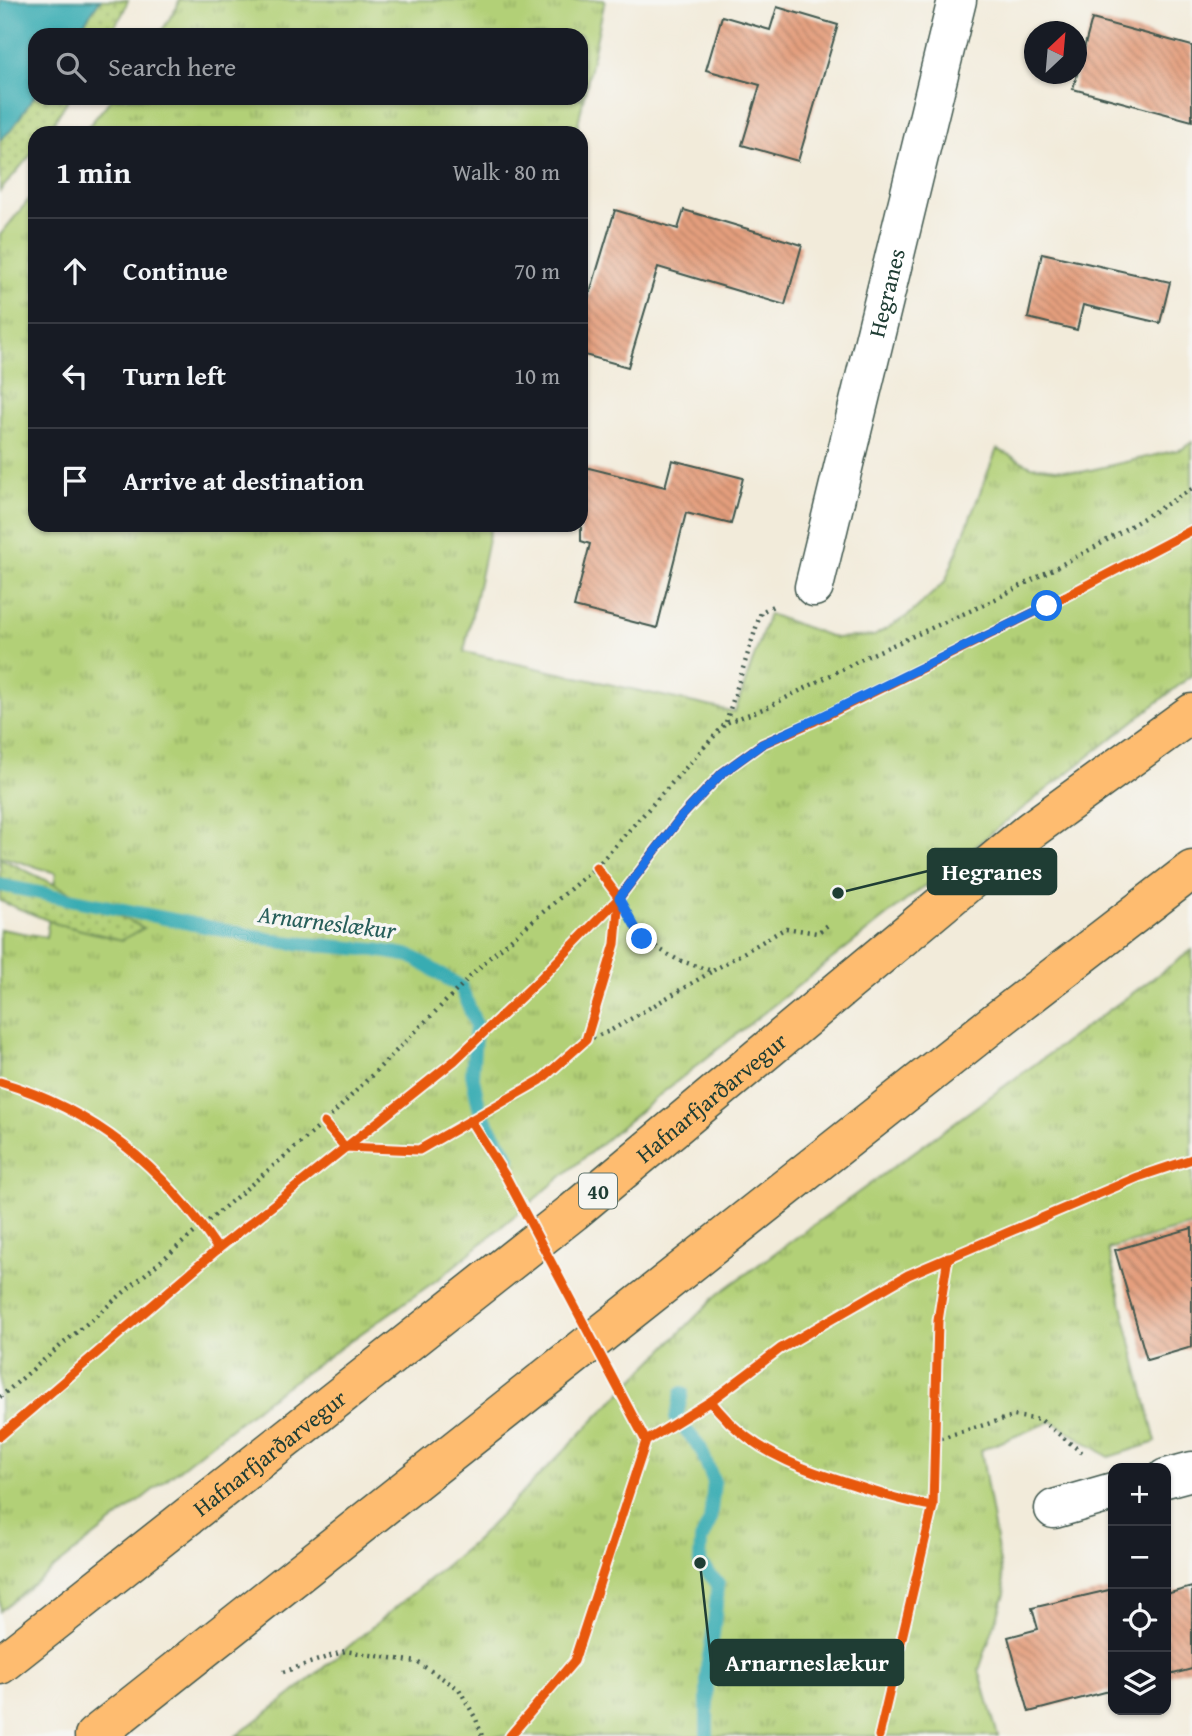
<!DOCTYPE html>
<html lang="en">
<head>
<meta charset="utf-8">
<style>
	body { margin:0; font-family:"Gentium Book Plus",serif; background:#242831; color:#f1f3f6 }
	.controls { position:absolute; right:21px; bottom:21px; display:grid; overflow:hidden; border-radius:14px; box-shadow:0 2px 5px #0004 }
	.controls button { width:63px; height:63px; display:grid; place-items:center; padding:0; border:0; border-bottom:2px solid #363941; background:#171b24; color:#f1f3f6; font:35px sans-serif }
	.compass { position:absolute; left:1024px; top:21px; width:63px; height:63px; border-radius:50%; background:#171b24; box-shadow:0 2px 5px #0004; rotate:26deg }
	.stop { position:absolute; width:21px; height:21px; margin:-16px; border:5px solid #1a73e8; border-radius:50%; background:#fff }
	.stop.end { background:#1a73e8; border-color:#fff; box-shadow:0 2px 7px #0008 }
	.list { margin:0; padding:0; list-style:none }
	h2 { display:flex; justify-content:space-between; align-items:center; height:91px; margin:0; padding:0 28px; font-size:30px }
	h2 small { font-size:23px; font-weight:400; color:#9ea1a6 }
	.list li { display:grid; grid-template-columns:46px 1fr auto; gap:21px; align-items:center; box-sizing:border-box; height:105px; padding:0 28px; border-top:2px solid #363941 }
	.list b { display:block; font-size:26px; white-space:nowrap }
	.list em { font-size:23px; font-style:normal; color:#9ea1a6 }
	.icon { flex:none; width:38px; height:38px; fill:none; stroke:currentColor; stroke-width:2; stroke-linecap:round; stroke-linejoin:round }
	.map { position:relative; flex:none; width:1192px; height:1736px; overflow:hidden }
	.search { position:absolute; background:#171b24; box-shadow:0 2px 5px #0004; left:28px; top:28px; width:560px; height:77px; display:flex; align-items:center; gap:18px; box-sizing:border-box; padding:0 24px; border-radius:21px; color:#9ea1a6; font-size:26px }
	.panel { position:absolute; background:#171b24; box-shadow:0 2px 5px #0004; left:28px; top:126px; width:560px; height:406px; border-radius:21px }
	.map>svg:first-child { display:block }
	.grass { fill:url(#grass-tufts); stroke:#688656; stroke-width:2 }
	.park { fill:url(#park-dots); stroke:#688656; stroke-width:2 }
	.water { fill:#39acb2; stroke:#2c7473; stroke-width:2 }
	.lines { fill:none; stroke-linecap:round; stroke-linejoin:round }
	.stream { stroke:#39acb2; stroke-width:14 }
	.building { fill:url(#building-back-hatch) }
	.minor-casing { stroke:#3f574d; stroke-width:41 }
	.primary-casing { stroke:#3f574d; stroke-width:41 }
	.path { stroke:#3f574d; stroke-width:4.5; stroke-dasharray:2 5; stroke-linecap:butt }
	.minor { stroke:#fff; stroke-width:38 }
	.primary { stroke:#febc70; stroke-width:38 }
	.cycleway-casing { stroke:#f6f6f2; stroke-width:13 }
	.cycleway { stroke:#e8590c; stroke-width:9 }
	.route { stroke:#1a73e8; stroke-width:9 }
	.labels { text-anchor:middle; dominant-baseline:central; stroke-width:7; stroke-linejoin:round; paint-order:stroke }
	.shield { fill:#f6f6f2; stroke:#60746d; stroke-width:2 }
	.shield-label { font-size:21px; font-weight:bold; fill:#1f3d34 }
	.street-label { font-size:23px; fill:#1f3d34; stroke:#f6f6f2 }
	.water-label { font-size:24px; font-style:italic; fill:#275e5a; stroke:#f6f6f2 }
	.leader { fill:none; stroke:#1f3d34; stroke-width:2.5 }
	.callout-dot { fill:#1f3d34; stroke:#f6f6f2; stroke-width:2.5 }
	.callout { fill:#1f3d34; stroke:#1f3d34; stroke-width:2.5 }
	.callout-label { font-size:24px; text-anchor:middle; font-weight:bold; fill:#fff }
</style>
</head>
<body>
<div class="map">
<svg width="1192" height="1736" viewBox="0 0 1192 1736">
	<defs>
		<pattern id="grass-tufts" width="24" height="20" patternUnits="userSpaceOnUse" patternTransform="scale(1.75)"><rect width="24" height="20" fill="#b2d077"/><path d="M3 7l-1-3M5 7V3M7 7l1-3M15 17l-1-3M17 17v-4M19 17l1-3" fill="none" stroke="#90aa62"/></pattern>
		<pattern id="park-dots" width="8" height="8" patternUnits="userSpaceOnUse" patternTransform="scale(1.75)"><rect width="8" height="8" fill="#b2d077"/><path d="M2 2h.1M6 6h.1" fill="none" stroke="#90aa62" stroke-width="1.8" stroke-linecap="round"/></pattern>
		<pattern id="building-back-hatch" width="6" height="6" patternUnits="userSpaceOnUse" patternTransform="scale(1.75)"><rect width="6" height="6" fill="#e49e7d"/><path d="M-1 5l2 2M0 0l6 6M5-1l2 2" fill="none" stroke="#b88267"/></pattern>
	</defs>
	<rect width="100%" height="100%" fill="#f6f6f2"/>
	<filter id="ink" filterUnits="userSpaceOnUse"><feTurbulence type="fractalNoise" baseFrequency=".0143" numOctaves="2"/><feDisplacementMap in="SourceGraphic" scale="14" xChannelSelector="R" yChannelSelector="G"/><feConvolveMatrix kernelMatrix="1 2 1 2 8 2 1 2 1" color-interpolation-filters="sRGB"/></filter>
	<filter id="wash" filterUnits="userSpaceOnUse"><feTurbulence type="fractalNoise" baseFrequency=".00686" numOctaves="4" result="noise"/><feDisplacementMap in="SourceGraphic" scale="28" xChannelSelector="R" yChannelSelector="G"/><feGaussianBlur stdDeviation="1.57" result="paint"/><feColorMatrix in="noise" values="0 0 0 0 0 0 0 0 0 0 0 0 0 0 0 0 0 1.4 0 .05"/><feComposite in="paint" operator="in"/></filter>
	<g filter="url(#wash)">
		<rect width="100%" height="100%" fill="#f2ebda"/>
		<!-- grass -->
		<g class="grass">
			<polygon points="179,0 605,0 576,133 83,133 112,98 581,98 581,35 159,35 177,7"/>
			<polygon points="35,192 35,525 491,525 464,652 735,712 769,614 835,638 874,636 909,615 945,582 997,449 1031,466 1082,472 1182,449 1192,442 1192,675 657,1097 441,1277 268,1399 0,1611 0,929 46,937 56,873 0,856 0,235"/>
			<polygon points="1192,950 1192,1225 1108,1249 1156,1442 1109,1457 1052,1421 981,1450 1005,1594 979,1670 998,1736 236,1736 293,1693 475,1541 717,1295"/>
		</g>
		<!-- park -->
		<g class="park">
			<polygon points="0,0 128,0 123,13 109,35 35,35 35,98 69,98 47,133 35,133 35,150 0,191"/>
			<polygon points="0,858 144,928 122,940 57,924 0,901"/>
		</g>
		<!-- water -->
		<polygon class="water" points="0,0 100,0 76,35 35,35 35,95 12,129 0,140"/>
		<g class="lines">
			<!-- stream -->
			<g class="stream">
				<polyline points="0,885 283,942 376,950 411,956 461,987 476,1025 472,1074 480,1111 509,1158"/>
				<polyline points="682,1393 676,1418 700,1447 714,1482 710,1521 701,1540 700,1563 718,1584 713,1635 707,1667 707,1736"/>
			</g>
		</g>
		<g id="blocks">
			<!-- building -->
			<g class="building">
				<polygon points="777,7 838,25 798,161 742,145 760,85 706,70 722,16 770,30"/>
				<polygon points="1092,19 1192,46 1192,121 1073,89"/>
				<polygon points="615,210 678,229 684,210 802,245 785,305 658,267 628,367 581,354 581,323"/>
				<polygon points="1042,253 1170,282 1160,323 1083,305 1077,330 1028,318"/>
				<polygon points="672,460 743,478 731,524 686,513 657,628 574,607 590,544 581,541 581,466 665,487"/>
				<polygon points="1192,1228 1192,1347 1147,1360 1115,1250"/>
				<polygon points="1192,1587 1192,1669 1166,1676 1166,1594"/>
				<polygon points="1113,1589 1113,1690 1029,1712 1008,1637 1038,1629 1032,1608"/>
			</g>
		</g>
	</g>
	<g filter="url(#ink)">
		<use href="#blocks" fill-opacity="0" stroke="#3f574d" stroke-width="2"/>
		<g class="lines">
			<!-- minor casing -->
			<g class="minor-casing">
				<g id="minor">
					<path id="s1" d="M814,587L957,0"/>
					<polyline points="1166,1478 1192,1471"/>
					<polyline points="1054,1509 1113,1492"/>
				</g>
			</g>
			<!-- primary casing -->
			<g class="primary-casing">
				<g id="primary">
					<path id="s2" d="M0,1665L573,1212L1031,830L1192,713"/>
					<polyline points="94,1736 999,1019 1192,870"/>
				</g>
			</g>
			<!-- path -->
			<g class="path">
				<polyline points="726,722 761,612 775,605"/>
				<polyline points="619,898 642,939 678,960 712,971 786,928 817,933 828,925"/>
				<polyline points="586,1040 610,1031 711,972"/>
				<polyline points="0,1397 324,1123 488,959 596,867 726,723 768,707 868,656 988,603 1097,546 1192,489"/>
				<polyline points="934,1440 1014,1416 1041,1420 1085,1455"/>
				<polyline points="283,1672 345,1651 417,1662 459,1689 476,1719 482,1736"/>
			</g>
			<!-- minor -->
			<use href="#minor" class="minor"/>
			<!-- primary -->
			<use href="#primary" class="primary"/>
			<!-- cycleway casing -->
			<g class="cycleway-casing">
				<g id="cycleway">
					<path d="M0,1082C95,1110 163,1167 218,1249"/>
					<polyline points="470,1120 506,1177 646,1441"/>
					<polyline points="324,1123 345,1147 419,1150 541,1080 586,1040 615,944 619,898 596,867"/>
					<polyline points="711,1401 780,1349 908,1275 1138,1177 1192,1159"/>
					<polyline points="0,1436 218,1249 454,1061 540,979 619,898 681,817 722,773 762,744 815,721 1047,606 1192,530"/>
					<path d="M510,1736L574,1661L646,1441L711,1401C716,1409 723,1415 729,1422C764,1456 808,1471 854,1485C880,1494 905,1502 933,1506"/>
					<polyline points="879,1736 933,1506 938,1321 948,1257"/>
				</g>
			</g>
			<!-- cycleway -->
			<use href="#cycleway" class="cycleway"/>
		</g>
	</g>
	<g class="lines" filter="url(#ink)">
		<!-- route -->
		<polyline class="route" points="642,939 619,898 681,817 722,773 762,744 814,720 1047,606"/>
	</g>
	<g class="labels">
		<!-- shield labels -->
		<rect class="shield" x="579" y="1173.5" width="38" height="35" rx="5"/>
		<g class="shield-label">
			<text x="598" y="1191">40</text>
		</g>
		<!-- street labels -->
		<g class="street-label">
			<text stroke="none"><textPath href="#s1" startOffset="303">Hegranes</textPath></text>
			<text stroke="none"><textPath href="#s2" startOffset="910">Hafnarfjarðarvegur</textPath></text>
			<text stroke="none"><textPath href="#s2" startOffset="343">Hafnarfjarðarvegur</textPath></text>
		</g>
		<!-- water labels -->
		<g class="water-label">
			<text transform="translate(327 922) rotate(7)">Arnarneslækur</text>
		</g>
	</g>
	<!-- callouts -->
	<path class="leader" d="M838 893L928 871M700 1563L711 1662"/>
	<g class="callout-dot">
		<circle cx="838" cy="893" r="7"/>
		<circle cx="700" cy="1563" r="7"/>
	</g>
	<g class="callout">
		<rect x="928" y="849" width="128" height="45" rx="7"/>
		<rect x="711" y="1640" width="192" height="45" rx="7"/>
	</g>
	<g class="callout-label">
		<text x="992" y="880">Hegranes</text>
		<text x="807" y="1671">Arnarneslækur</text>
	</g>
</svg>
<div class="controls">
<button>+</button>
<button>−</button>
<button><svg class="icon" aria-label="locate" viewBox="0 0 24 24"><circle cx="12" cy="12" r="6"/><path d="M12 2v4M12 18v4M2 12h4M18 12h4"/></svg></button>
<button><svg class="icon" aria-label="layers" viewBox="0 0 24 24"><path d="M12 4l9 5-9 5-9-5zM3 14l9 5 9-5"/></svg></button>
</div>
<svg class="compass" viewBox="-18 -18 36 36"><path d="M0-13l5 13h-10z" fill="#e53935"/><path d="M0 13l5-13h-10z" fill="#9ea1a6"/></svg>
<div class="stop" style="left:1047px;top:606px"></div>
<div class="stop end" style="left:642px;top:939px"></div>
<div class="search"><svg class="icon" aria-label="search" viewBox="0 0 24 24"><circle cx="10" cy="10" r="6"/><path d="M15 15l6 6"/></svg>Search here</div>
<section class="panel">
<h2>1 min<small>Walk · 80 m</small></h2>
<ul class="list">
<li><svg class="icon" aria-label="ahead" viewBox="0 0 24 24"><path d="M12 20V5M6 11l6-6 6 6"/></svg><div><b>Continue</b></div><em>70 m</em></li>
<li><svg class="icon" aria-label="left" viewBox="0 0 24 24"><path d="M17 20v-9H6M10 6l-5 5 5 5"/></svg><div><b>Turn left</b></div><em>10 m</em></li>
<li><svg class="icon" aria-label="arrive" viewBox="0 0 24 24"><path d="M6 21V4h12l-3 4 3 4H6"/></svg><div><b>Arrive at destination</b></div></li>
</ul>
</section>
</div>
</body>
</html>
